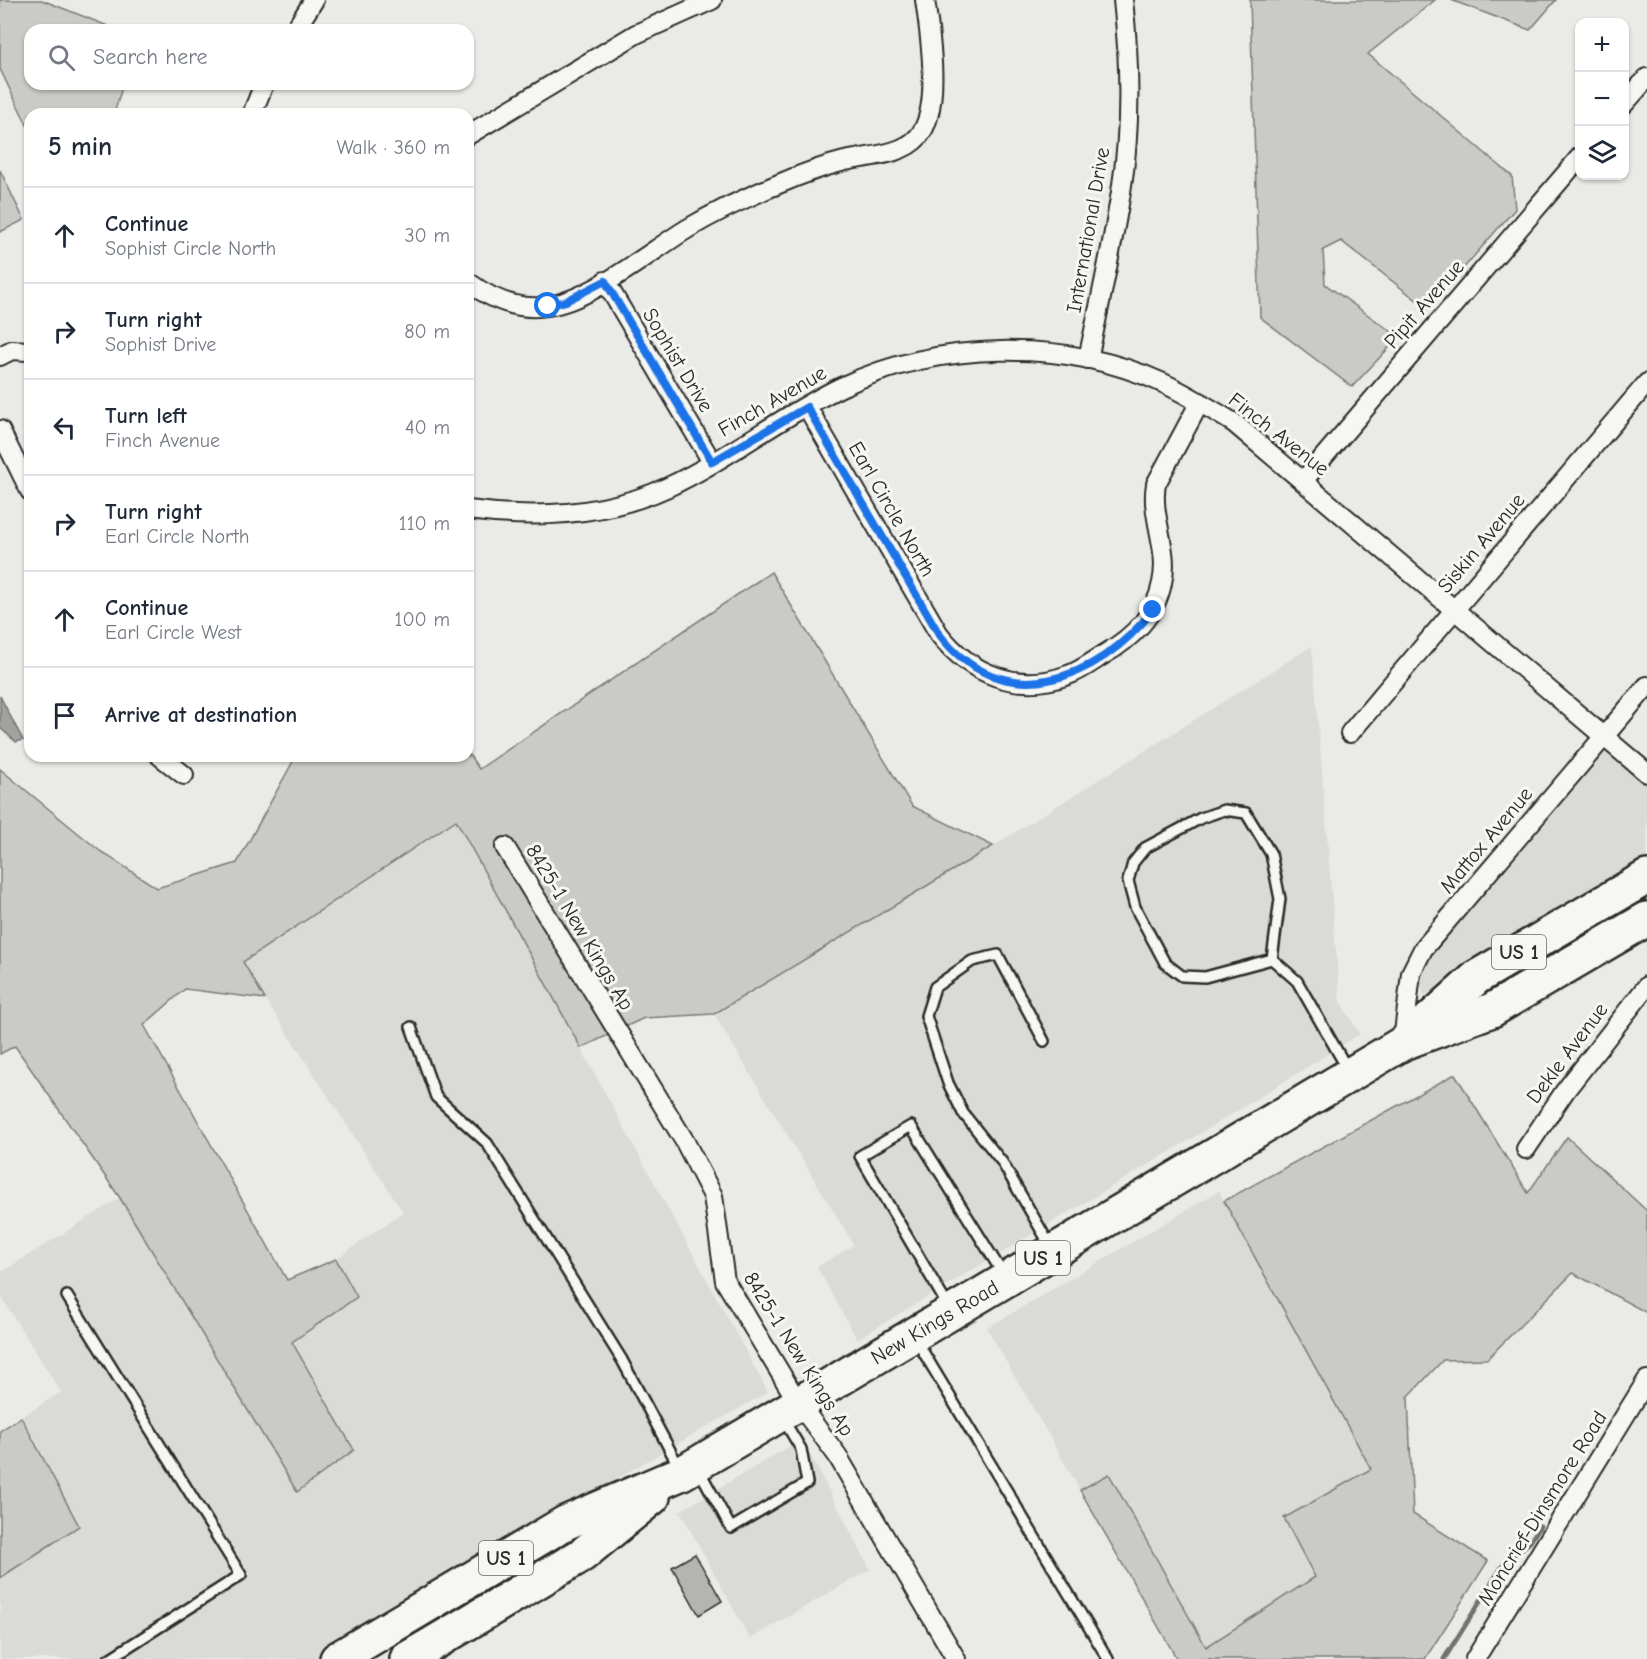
<!DOCTYPE html>
<html lang="en">
<head>
<meta charset="utf-8">
<style>
	body { margin:0; font-family:"Comic Neue",sans-serif; background:#f6f6f7; color:#1f2937 }
	.controls { position:absolute; right:18px; top:18px; display:grid; overflow:hidden; border-radius:12px; box-shadow:0 2px 4px #0004 }
	.controls button { width:54px; height:54px; display:grid; place-items:center; padding:0; border:0; border-bottom:2px solid #e0e1e3; background:#fff; color:#1f2937; font:30px sans-serif }
	.stop { position:absolute; width:18px; height:18px; margin:-14px; border:4px solid #1a73e8; border-radius:50%; background:#fff }
	.stop.end { background:#1a73e8; border-color:#fff; box-shadow:0 2px 6px #0008 }
	.list { margin:0; padding:0; list-style:none }
	h2 { display:flex; justify-content:space-between; align-items:center; height:78px; margin:0; padding:0 24px; font-size:26px }
	h2 small { font-size:20px; font-weight:400; color:#747a83 }
	.list li { display:grid; grid-template-columns:39px 1fr auto; gap:18px; align-items:center; box-sizing:border-box; height:96px; padding:0 24px; border-top:2px solid #e0e1e3 }
	.list b { display:block; font-size:22px; white-space:nowrap }
	.list p { margin:0; font-size:20px; white-space:nowrap; color:#747a83 }
	.list em { font-size:20px; font-style:normal; color:#747a83 }
	.icon { flex:none; width:33px; height:33px; fill:none; stroke:currentColor; stroke-width:2; stroke-linecap:round; stroke-linejoin:round }
	.map { position:relative; flex:none; width:1647px; height:1659px; overflow:hidden }
	.search { position:absolute; background:#fff; box-shadow:0 2px 4px #0004; left:24px; top:24px; width:450px; height:66px; display:flex; align-items:center; gap:15px; box-sizing:border-box; padding:0 21px; border-radius:18px; color:#747a83; font-size:22px }
	.panel { position:absolute; background:#fff; box-shadow:0 2px 4px #0004; left:24px; top:108px; width:450px; height:654px; border-radius:18px }
	.map>svg:first-child { display:block }
	.built { fill:#dadad6 }
	.green { fill:#cacac7; stroke:#7a7a79; stroke-width:1.5 }
	.water { fill:#a1a19e; stroke:#727270; stroke-width:1.5 }
	.lines { fill:none; stroke-linecap:round; stroke-linejoin:round }
	.stream { stroke:#727270; stroke-width:5 }
	.building { fill:#b4b4b1; stroke:#2b2b2b; stroke-width:1.5 }
	.lane-casing { stroke:#2b2b2b; stroke-width:14 }
	.street-casing { stroke:#2b2b2b; stroke-width:22 }
	.highway-casing { stroke:#2b2b2b; stroke-width:38 }
	.lane { stroke:#f6f6f2; stroke-width:9 }
	.street { stroke:#f6f6f2; stroke-width:18 }
	.highway { stroke:#f6f6f2; stroke-width:33 }
	.route { stroke:#1a73e8; stroke-width:8 }
	.labels { text-anchor:middle; dominant-baseline:central; stroke-width:6; stroke-linejoin:round; paint-order:stroke }
	.shield { fill:#f6f6f2; stroke:#686867; stroke-width:1.5 }
	.shield-label { font-size:20px; font-weight:bold; fill:#2b2b2b }
	.street-label { font-size:21px; fill:#2b2b2b; stroke:#f6f6f2 }
</style>
</head>
<body>
<div class="map">
<svg width="1647" height="1659" viewBox="0 0 1647 1659">
	<rect width="100%" height="100%" fill="#eaeae6"/>
	<filter id="ink" filterUnits="userSpaceOnUse"><feTurbulence type="fractalNoise" baseFrequency=".0167" numOctaves="2"/><feDisplacementMap in="SourceGraphic" scale="12" xChannelSelector="R" yChannelSelector="G"/><feConvolveMatrix kernelMatrix="1 2 1 2 8 2 1 2 1" color-interpolation-filters="sRGB"/></filter>
	<g filter="url(#ink)">
		<!-- built -->
		<g class="built">
			<polygon points="1312,646 1340,1002 1360,1034 1221,1121 857,1339 817,1267 854,1245 714,1014 993,846"/>
			<polygon points="1605,746 1647,784 1647,863 1424,996 1418,975 1433,948"/>
			<polygon points="456,819 768,1392 633,1469 503,1552 318,1659 0,1659 0,1578 79,1526 21,1417 61,1392 0,1295 0,1273 120,1198 297,1492 354,1450 292,1342 357,1297 336,1259 403,1212 242,963"/>
			<polygon points="1219,1191 1371,1469 1284,1518 1315,1577 1206,1647 1110,1474 1080,1490 987,1328"/>
			<polygon points="802,1439 870,1569 750,1639 680,1511"/>
		</g>
		<!-- green -->
		<g class="green">
			<polygon points="0,0 42,0 118,30 30,30 30,84 123,84 114,114 30,114 30,131 0,69"/>
			<polygon points="1250,0 1435,0 1368,54 1512,176 1515,209 1428,309 1341,241 1323,250 1325,284 1399,337 1352,387 1260,317"/>
			<polygon points="1451,0 1556,0 1530,30"/>
			<polygon points="0,170 24,220 0,232"/>
			<polygon points="771,572 912,806 993,846 714,1014 644,1018 581,1048 456,820 243,962 265,999 185,989 144,1025 287,1280 336,1259 357,1297 292,1342 354,1450 297,1492 120,1198 15,1046 0,1054 0,769 100,851 157,888 237,863 296,756 468,756 468,753 479,769"/>
			<polygon points="1455,1074 1528,1193 1567,1137 1647,1211 1647,1313 1573,1273 1487,1359 1443,1360 1408,1397 1413,1514 1488,1561 1425,1659 1177,1659 1080,1490 1109,1474 1206,1647 1315,1577 1284,1518 1371,1469 1224,1201"/>
			<polygon points="21,1417 79,1526 0,1578 0,1431"/>
		</g>
		<!-- water -->
		<polygon class="water" points="0,696 2,700 23,740 16,742 0,728"/>
		<g class="lines">
			<!-- stream -->
			<polyline class="stream" points="1444,1659 1505,1562 1530,1542 1540,1526"/>
		</g>
		<!-- building -->
		<polygon class="building" points="695,1554 722,1601 699,1615 672,1567"/>
		<g class="lines">
			<!-- lane casing -->
			<g class="lane-casing">
				<g id="lane">
					<polyline points="1272,959 1280,899 1271,854 1246,813 1224,810 1201,818 1145,848 1133,863 1128,881 1135,907 1165,963 1182,976 1205,977 1272,959 1297,981 1348,1070"/>
					<polyline points="411,1027 436,1097 487,1143 622,1360 680,1469"/>
					<polyline points="1044,1041 998,955 972,961 935,987 926,1016 948,1083 963,1113 1002,1162 1051,1247"/>
					<polyline points="67,1296 241,1575 109,1659"/>
					<polyline points="949,1308 860,1156 911,1126 1003,1274"/>
					<polyline points="916,1340 1108,1659"/>
					<polyline points="699,1470 731,1528 807,1483 801,1449 783,1419"/>
				</g>
			</g>
			<!-- street casing -->
			<g class="street-casing">
				<g id="street">
					<polyline points="295,30 314,0"/>
					<polyline points="1624,104 1647,78"/>
					<polyline points="252,114 264,84"/>
					<polyline points="468,135 636,34 712,0"/>
					<polyline points="605,281 712,462"/>
					<path d="M468,282C491,299 519,311 548,306C593,299 648,253 687,229C717,211 749,196 781,183C800,175 821,167 841,162C864,156 902,156 918,137C942,111 930,34 925,0"/>
					<polyline points="0,356 12,350 27,351"/>
					<path d="M1088,359C1100,303 1112,248 1121,192C1131,130 1130,63 1123,0"/>
					<path d="M807,407L939,634C970,674 1018,694 1068,675C1080,671 1092,662 1103,655C1131,639 1156,615 1162,583C1170,549 1150,517 1156,484L1200,402"/>
					<polyline points="0,430 30,491"/>
					<polyline points="1303,481 1580,157"/>
					<path d="M468,510C535,519 605,516 668,487C728,459 781,416 841,387C938,341 1064,338 1163,383C1187,394 1211,409 1234,423L1647,773"/>
					<polyline points="1350,733 1647,383"/>
					<polyline points="160,756 184,775"/>
					<polyline points="505,847 684,1140 713,1196 725,1281 799,1404 837,1455 956,1659"/>
					<polyline points="1403,1042 1411,973 1423,949 1647,686"/>
					<polyline points="1526,1149 1565,1091 1647,986"/>
					<polyline points="1475,1659 1647,1380"/>
				</g>
			</g>
			<!-- highway casing -->
			<g class="highway-casing">
				<g id="highway">
					<polyline points="1418,1030 1477,977 1647,877"/>
					<path id="s1" d="M337,1659L565,1523L682,1473L1403,1043L1492,1010L1647,919"/>
					<polyline points="407,1659 582,1555 653,1497"/>
				</g>
			</g>
			<!-- lane -->
			<use href="#lane" class="lane"/>
			<!-- street -->
			<use href="#street" class="street"/>
			<!-- highway -->
			<use href="#highway" class="highway"/>
		</g>
	</g>
	<g class="lines" filter="url(#ink)">
		<!-- route -->
		<path class="route" d="M548,306L566,301L605,281L712,462L807,407L939,634C1002,717 1098,681 1153,610"/>
	</g>
	<g class="labels">
		<!-- shield labels -->
		<g class="shield">
			<rect x="1492" y="935" width="54" height="34" rx="4.5"/>
			<rect x="1016" y="1241" width="54" height="34" rx="4.5"/>
			<rect x="479" y="1541" width="54" height="34" rx="4.5"/>
		</g>
		<g class="shield-label">
			<text x="1519" y="952">US 1</text>
			<text x="1043" y="1258">US 1</text>
			<text x="506" y="1558">US 1</text>
		</g>
		<!-- street labels -->
		<g class="street-label">
			<text transform="translate(1088 230) rotate(-80)">International Drive</text>
			<text transform="translate(1424 304) rotate(-49)">Pipit Avenue</text>
			<text transform="translate(678 360) rotate(59)">Sophist Drive</text>
			<text transform="translate(772 401) rotate(-30)">Finch Avenue</text>
			<text transform="translate(1279 434) rotate(38)">Finch Avenue</text>
			<text transform="translate(892 509) rotate(60)">Earl Circle North</text>
			<text transform="translate(1481 543) rotate(-50)">Siskin Avenue</text>
			<text transform="translate(1486 840) rotate(-50)">Mattox Avenue</text>
			<text transform="translate(580 927) rotate(59)">8425-1 New Kings Ap</text>
			<text transform="translate(1567 1053) rotate(-53)">Dekle Avenue</text>
			<text stroke="none"><textPath href="#s1" startOffset="687">New Kings Road</textPath></text>
			<text transform="translate(799 1354) rotate(58)">8425-1 New Kings Ap</text>
			<text transform="translate(1542 1508) rotate(-58)">Moncrief-Dinsmore Road</text>
		</g>
	</g>
</svg>
<div class="controls">
<button>+</button>
<button>−</button>
<button><svg class="icon" aria-label="layers" viewBox="0 0 24 24"><path d="M12 4l9 5-9 5-9-5zM3 14l9 5 9-5"/></svg></button>
</div>
<div class="stop" style="left:548px;top:306px"></div>
<div class="stop end" style="left:1153px;top:610px"></div>
<div class="search"><svg class="icon" aria-label="search" viewBox="0 0 24 24"><circle cx="10" cy="10" r="6"/><path d="M15 15l6 6"/></svg>Search here</div>
<section class="panel">
<h2>5 min<small>Walk · 360 m</small></h2>
<ul class="list">
<li><svg class="icon" aria-label="ahead" viewBox="0 0 24 24"><path d="M12 20V5M6 11l6-6 6 6"/></svg><div><b>Continue</b><p>Sophist Circle North</p></div><em>30 m</em></li>
<li><svg class="icon" aria-label="right" viewBox="0 0 24 24"><path d="M7 20v-9h11M14 6l5 5-5 5"/></svg><div><b>Turn right</b><p>Sophist Drive</p></div><em>80 m</em></li>
<li><svg class="icon" aria-label="left" viewBox="0 0 24 24"><path d="M17 20v-9H6M10 6l-5 5 5 5"/></svg><div><b>Turn left</b><p>Finch Avenue</p></div><em>40 m</em></li>
<li><svg class="icon" aria-label="right" viewBox="0 0 24 24"><path d="M7 20v-9h11M14 6l5 5-5 5"/></svg><div><b>Turn right</b><p>Earl Circle North</p></div><em>110 m</em></li>
<li><svg class="icon" aria-label="ahead" viewBox="0 0 24 24"><path d="M12 20V5M6 11l6-6 6 6"/></svg><div><b>Continue</b><p>Earl Circle West</p></div><em>100 m</em></li>
<li><svg class="icon" aria-label="arrive" viewBox="0 0 24 24"><path d="M6 21V4h12l-3 4 3 4H6"/></svg><div><b>Arrive at destination</b></div></li>
</ul>
</section>
</div>
</body>
</html>
